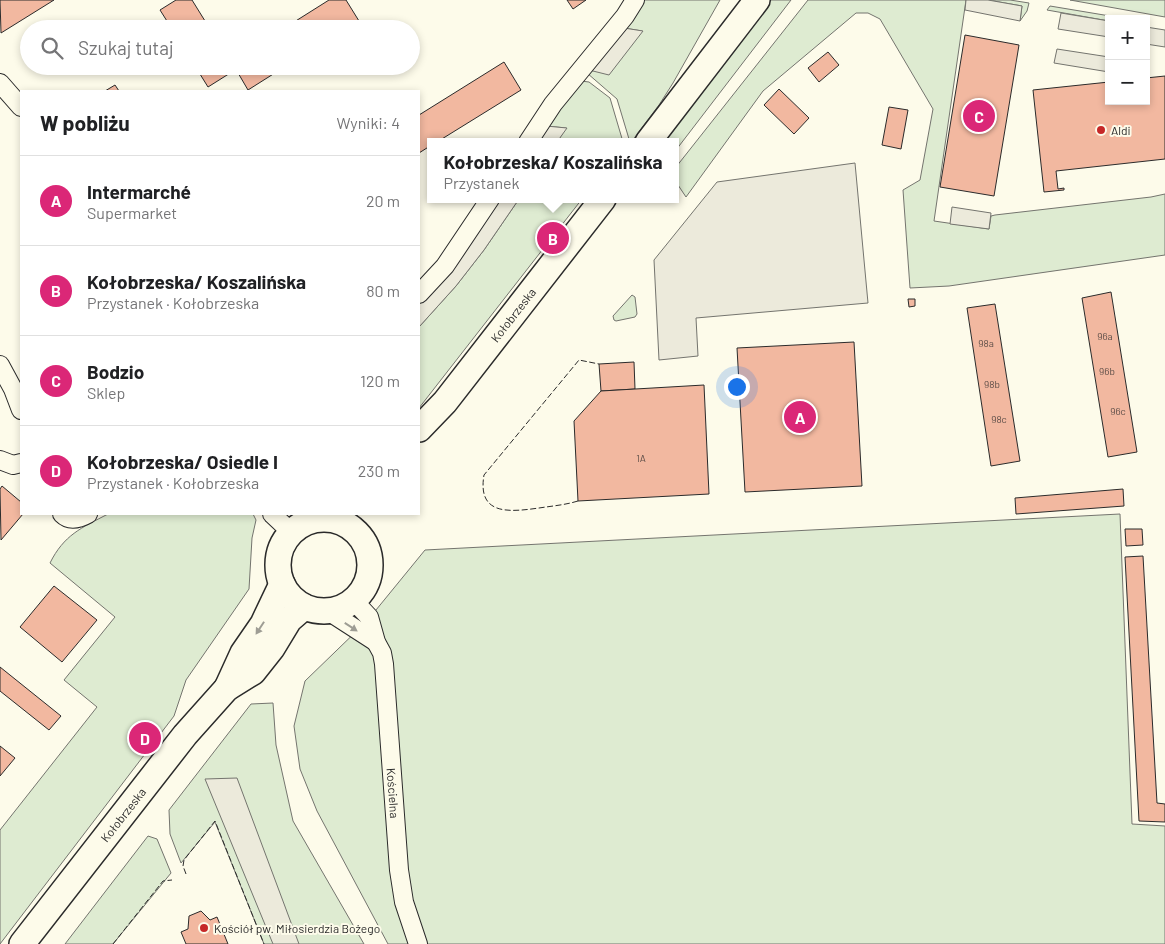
<!DOCTYPE html>
<html lang="pl">
<head>
<meta charset="utf-8">
<style>
	body { margin:0; font-family:Barlow,sans-serif; background:#f6f6f6; color:#202124 }
	.controls { position:absolute; right:15px; top:15px; display:grid; overflow:hidden; border-radius:0px; box-shadow:0 2px 8px #0003 }
	.controls button { width:45px; height:45px; display:grid; place-items:center; padding:0; border:0; border-bottom:1px solid #e0e0e0; background:#fff; color:#202124; font:25px sans-serif }
	.you { position:absolute; left:736px; top:386px; width:18px; height:18px; margin:-12px; border:4px solid #fff; border-radius:50%; background:#1a73e8; box-shadow:0 0 0 8px #1a73e833 }
	.badge { display:grid; place-items:center; width:32px; height:32px; border-radius:50%; background:#db2777; color:#fff; font-size:16px; font-weight:700 }
	.pin { position:absolute; translate:-50% -50%; border:2px solid #fff; box-shadow:0 1px 5px #0006 }
	.popup { position:absolute; left:427px; top:138px; width:252px; height:65px; box-sizing:border-box; display:grid; place-content:center; border-radius:0px; background:#fff; filter:drop-shadow(0 1px 4px #0005); font-size:16px; white-space:nowrap; color:#757577 }
	.popup b { font-size:19px; color:#202124 }
	.popup::after { content:''; position:absolute; left:50%; top:100%; margin-left:-10px; border:10px solid transparent; border-top-color:#fff }
	.list { margin:0; padding:0; list-style:none }
	h2 { display:flex; justify-content:space-between; align-items:center; height:65px; margin:0; padding:0 20px; font-size:21px }
	h2 small { font-size:16px; font-weight:400; color:#757577 }
	.list li { display:grid; grid-template-columns:32px 1fr auto; gap:15px; align-items:center; box-sizing:border-box; height:90px; padding:0 20px; border-top:1px solid #e0e0e0 }
	.list b { display:block; font-size:19px; white-space:nowrap }
	.list p { margin:0; font-size:16px; white-space:nowrap; color:#757577 }
	.list em { font-size:16px; font-style:normal; color:#757577 }
	.icon { flex:none; width:28px; height:28px; fill:none; stroke:currentColor; stroke-width:2; stroke-linecap:round; stroke-linejoin:round }
	.map { position:relative; flex:none; width:1165px; height:944px; overflow:hidden }
	.search { position:absolute; background:#fff; box-shadow:0 2px 8px #0003; left:20px; top:20px; width:400px; height:55px; display:flex; align-items:center; gap:12px; box-sizing:border-box; padding:0 18px; border-radius:28px; color:#757577; font-size:19px }
	.panel { position:absolute; background:#fff; box-shadow:0 2px 8px #0003; left:20px; top:90px; width:400px; height:425px; border-radius:0px }
	.map>svg:first-child { display:block }
	.green { fill:#deebd1; stroke:#74746e }
	.parking { fill:#eceadb; stroke:#74746e }
	.building { fill:#f2b8a0; stroke:#2b2b2b }
	.lines { fill:none; stroke-linecap:round; stroke-linejoin:round }
	.street-casing { stroke:#2b2b2b; stroke-width:20 }
	.secondary-casing { stroke:#2b2b2b; stroke-width:28 }
	.street { stroke:#fdfbea; stroke-width:18 }
	.secondary { stroke:#fdfbea; stroke-width:25 }
	.fence { stroke:#2b2b2b; stroke-width:1; stroke-dasharray:6 2.5; stroke-linecap:butt }
	.oneway { fill:#9e9d94 }
	.poi-dot { fill:#c62828; stroke:#fdfbea; stroke-width:2 }
	.labels { text-anchor:middle; dominant-baseline:central; stroke-width:4; stroke-linejoin:round; paint-order:stroke }
	.number-label { font-size:10px; fill:#5d4e48 }
	.poi-label { font-size:12px; fill:#2b2b2b; stroke:#fdfbea; text-anchor:start }
	.street-label { font-size:12px; fill:#2b2b2b; stroke:#fdfbea }
</style>
</head>
<body>
<div class="map">
<svg width="1165" height="944" viewBox="0 0 1165 944">
	<rect width="100%" height="100%" fill="#fdfbea"/>
	<!-- green -->
	<g class="green">
		<polygon points="642,0 720,0 673,83 659,105 632,141 629,139 617,99 587,73 642,31 624,28"/>
		<polygon points="771,0 791,0 676,150 676,142 662,142"/>
		<polygon points="808,0 966,0 934,221 989,229 991,216 995,215 1151,197 1165,194 1165,255 949,286 910,288 903,190 920,180 933,109 880,19 868,13 856,13 763,91 686,197 676,182 676,167"/>
		<polygon points="988,0 1010,0 1029,3 1027,11 1020,21 1022,6"/>
		<polygon points="1070,0 1165,0 1165,17"/>
		<polygon points="1050,6 1128,19 1109,19 1109,21 1047,10"/>
		<polygon points="581,81 589,82 610,98 623,142 557,142 566,128 546,126"/>
		<polygon points="519,199 582,199 419,408 419,327 456,286 484,250"/>
		<polygon points="632,295 635,297 637,314 635,317 616,321 614,320 613,316"/>
		<path d="M108,514H253L256,520L252,538L249,589L186,680L174,716L0,944V830L97,707L64,680L115,617L50,563C64,535 81,528 108,514Z"/>
		<polygon points="1120,514 1132,824 1165,826 1165,944 388,944 317,811 300,769 294,726 305,681 367,621 425,550"/>
		<polygon points="273,703 276,745 293,821 364,944 264,944 215,822 181,863 170,834 169,810 251,704"/>
		<polygon points="148,836 157,839 171,873 113,944 65,944"/>
	</g>
	<!-- parking -->
	<g class="parking">
		<polygon points="966,0 988,0 1022,6 1020,21 965,10"/>
		<polygon points="1061,13 1109,21 1109,37 1058,29"/>
		<polygon points="1146,27 1165,30 1165,47 1146,44"/>
		<polygon points="624,28 643,31 609,75 589,70"/>
		<polygon points="1057,49 1109,57 1109,72 1054,63"/>
		<polygon points="546,126 567,128 557,142 536,142"/>
		<polygon points="855,163 868,303 696,318 698,356 659,360 654,260 717,182"/>
		<polygon points="498,199 519,199 484,250 456,286 419,327 419,300"/>
		<polygon points="952,207 991,213 989,229 950,224"/>
		<polygon points="237,778 299,944 273,944 205,779"/>
	</g>
	<!-- building -->
	<g class="building">
		<polygon points="0,0 54,0 1,33"/>
		<polygon points="176,0 192,0 210,29 172,29 160,10"/>
		<polygon points="329,0 346,0 359,21 345,29 283,29"/>
		<polygon points="567,0 586,0 573,9"/>
		<polygon points="965,35 1019,45 994,196 940,187"/>
		<polygon points="828,52 839,65 819,82 808,68"/>
		<polygon points="504,62 521,90 437,142 430,142 430,146 419,153 419,115"/>
		<polygon points="195,66 234,66 235,70 208,87"/>
		<polygon points="234,66 286,66 248,90"/>
		<polygon points="1165,76 1165,159 1056,171 1058,189 1064,188 1064,190 1044,192 1033,90 1109,82 1109,101 1146,101 1146,78"/>
		<polygon points="115,85 119,91 105,91"/>
		<polygon points="779,89 809,118 794,134 764,105"/>
		<polygon points="889,107 908,110 901,149 882,145"/>
		<polygon points="1111,292 1137,452 1108,457 1082,298"/>
		<polygon points="908,299 915,299 915,306 909,307"/>
		<polygon points="995,304 1020,461 991,466 967,308"/>
		<polygon points="854,342 862,486 745,492 737,348"/>
		<polygon points="634,362 635,389 601,391 599,364"/>
		<polygon points="704,385 709,494 578,501 574,421 601,391"/>
		<polygon points="2,486 21,502 21,514 23,514 1,540 0,489"/>
		<polygon points="1123,489 1124,506 1016,514 1015,498"/>
		<polygon points="1125,529 1142,529 1143,545 1126,546"/>
		<polygon points="1143,556 1157,803 1165,804 1165,822 1139,821 1125,557"/>
		<polygon points="54,586 97,620 62,662 20,627"/>
		<polygon points="0,667 61,716 49,730 0,691"/>
		<polygon points="0,746 15,758 0,776"/>
		<polygon points="201,911 210,920 217,917 228,944 186,944 181,932 188,929 189,916"/>
	</g>
	<g class="lines">
		<!-- street casing -->
		<g class="street-casing">
			<g id="street">
				<polyline points="0,83 21,107"/>
				<polyline points="528,142 553,104 625,16 635,0"/>
				<polyline points="419,294 445,266 490,199"/>
				<polyline points="0,365 13,389 21,410"/>
				<polyline points="0,460 13,465 21,463"/>
				<path d="M62,514C70,522 79,519 88,514"/>
				<polyline points="272,514 291,532"/>
				<path id="s1" d="M354,601L369,617L376,642L382,653L384,664L399,870L404,902L418,944"/>
				<polyline points="328,611 376,642"/>
			</g>
		</g>
		<!-- secondary casing -->
		<g class="secondary-casing">
			<g id="secondary">
				<polyline points="648,142 757,0"/>
				<path id="s2" d="M419,429L445,402L603,199"/>
				<circle cx="324" cy="565" r="46"/>
				<polyline points="227,688 243,653 263,624 282,584"/>
				<path id="s3" d="M22,944L185,735L227,688L253,672L272,648L289,620L304,607"/>
			</g>
		</g>
		<!-- street -->
		<use href="#street" class="street"/>
		<!-- secondary -->
		<use href="#secondary" class="secondary"/>
		<!-- fence -->
		<g class="fence">
			<path d="M578,501C565,505 552,506 539,508C510,512 477,516 484,475L579,360L599,364"/>
			<polyline points="186,874 183,866 184,860 215,821 264,944"/>
			<polyline points="113,944 163,881 172,880"/>
		</g>
	</g>
	<!-- one-way arrows -->
	<defs><path id="oneway-solid" d="M-6-.8H1V-3.2L6.5 0L1 3.2V.8H-6Z" transform="scale(1.25)"/></defs>
	<g class="oneway">
		<use href="#oneway-solid" transform="translate(351 627) rotate(33)"/>
		<use href="#oneway-solid" transform="translate(260 628) rotate(123)"/>
	</g>
	<!-- markers -->
	<g class="poi-dot">
		<circle cx="1101" cy="130" r="5"/>
		<circle cx="204" cy="928" r="5"/>
	</g>
	<g class="labels">
		<!-- number labels -->
		<g class="number-label">
			<text x="1105" y="336">96a</text>
			<text x="986" y="343">98a</text>
			<text x="1107" y="371">96b</text>
			<text x="992" y="384">98b</text>
			<text x="1118" y="411">96c</text>
			<text x="999" y="419">98c</text>
			<text x="641" y="458">1A</text>
		</g>
		<!-- poi labels -->
		<g class="poi-label">
			<text x="1111" y="130">Aldi</text>
			<text x="214" y="928">Kościół pw. Miłosierdzia Bożego</text>
		</g>
		<!-- street labels -->
		<g class="street-label">
			<text stroke="none"><textPath href="#s2" startOffset="148">Kołobrzeska</textPath></text>
			<text stroke="none"><textPath href="#s1" startOffset="201">Kościelna</textPath></text>
			<text stroke="none"><textPath href="#s3" startOffset="164">Kołobrzeska</textPath></text>
		</g>
	</g>
</svg>
<div class="controls">
<button>+</button>
<button>−</button>
</div>
<div class="you"></div>
<div class="pin badge" style="left:800px;top:417px">A</div>
<div class="pin badge" style="left:553px;top:238px">B</div>
<div class="popup"><b>Kołobrzeska/ Koszalińska</b>Przystanek</div>
<div class="pin badge" style="left:979px;top:116px">C</div>
<div class="pin badge" style="left:145px;top:738px">D</div>
<div class="search"><svg class="icon" aria-label="search" viewBox="0 0 24 24"><circle cx="10" cy="10" r="6"/><path d="M15 15l6 6"/></svg>Szukaj tutaj</div>
<section class="panel">
<h2>W pobliżu<small>Wyniki: 4</small></h2>
<ul class="list">
<li><span class="badge">A</span><div><b>Intermarché</b><p>Supermarket</p></div><em>20 m</em></li>
<li><span class="badge">B</span><div><b>Kołobrzeska/ Koszalińska</b><p>Przystanek · Kołobrzeska</p></div><em>80 m</em></li>
<li><span class="badge">C</span><div><b>Bodzio</b><p>Sklep</p></div><em>120 m</em></li>
<li><span class="badge">D</span><div><b>Kołobrzeska/ Osiedle I</b><p>Przystanek · Kołobrzeska</p></div><em>230 m</em></li>
</ul>
</section>
</div>
</body>
</html>
